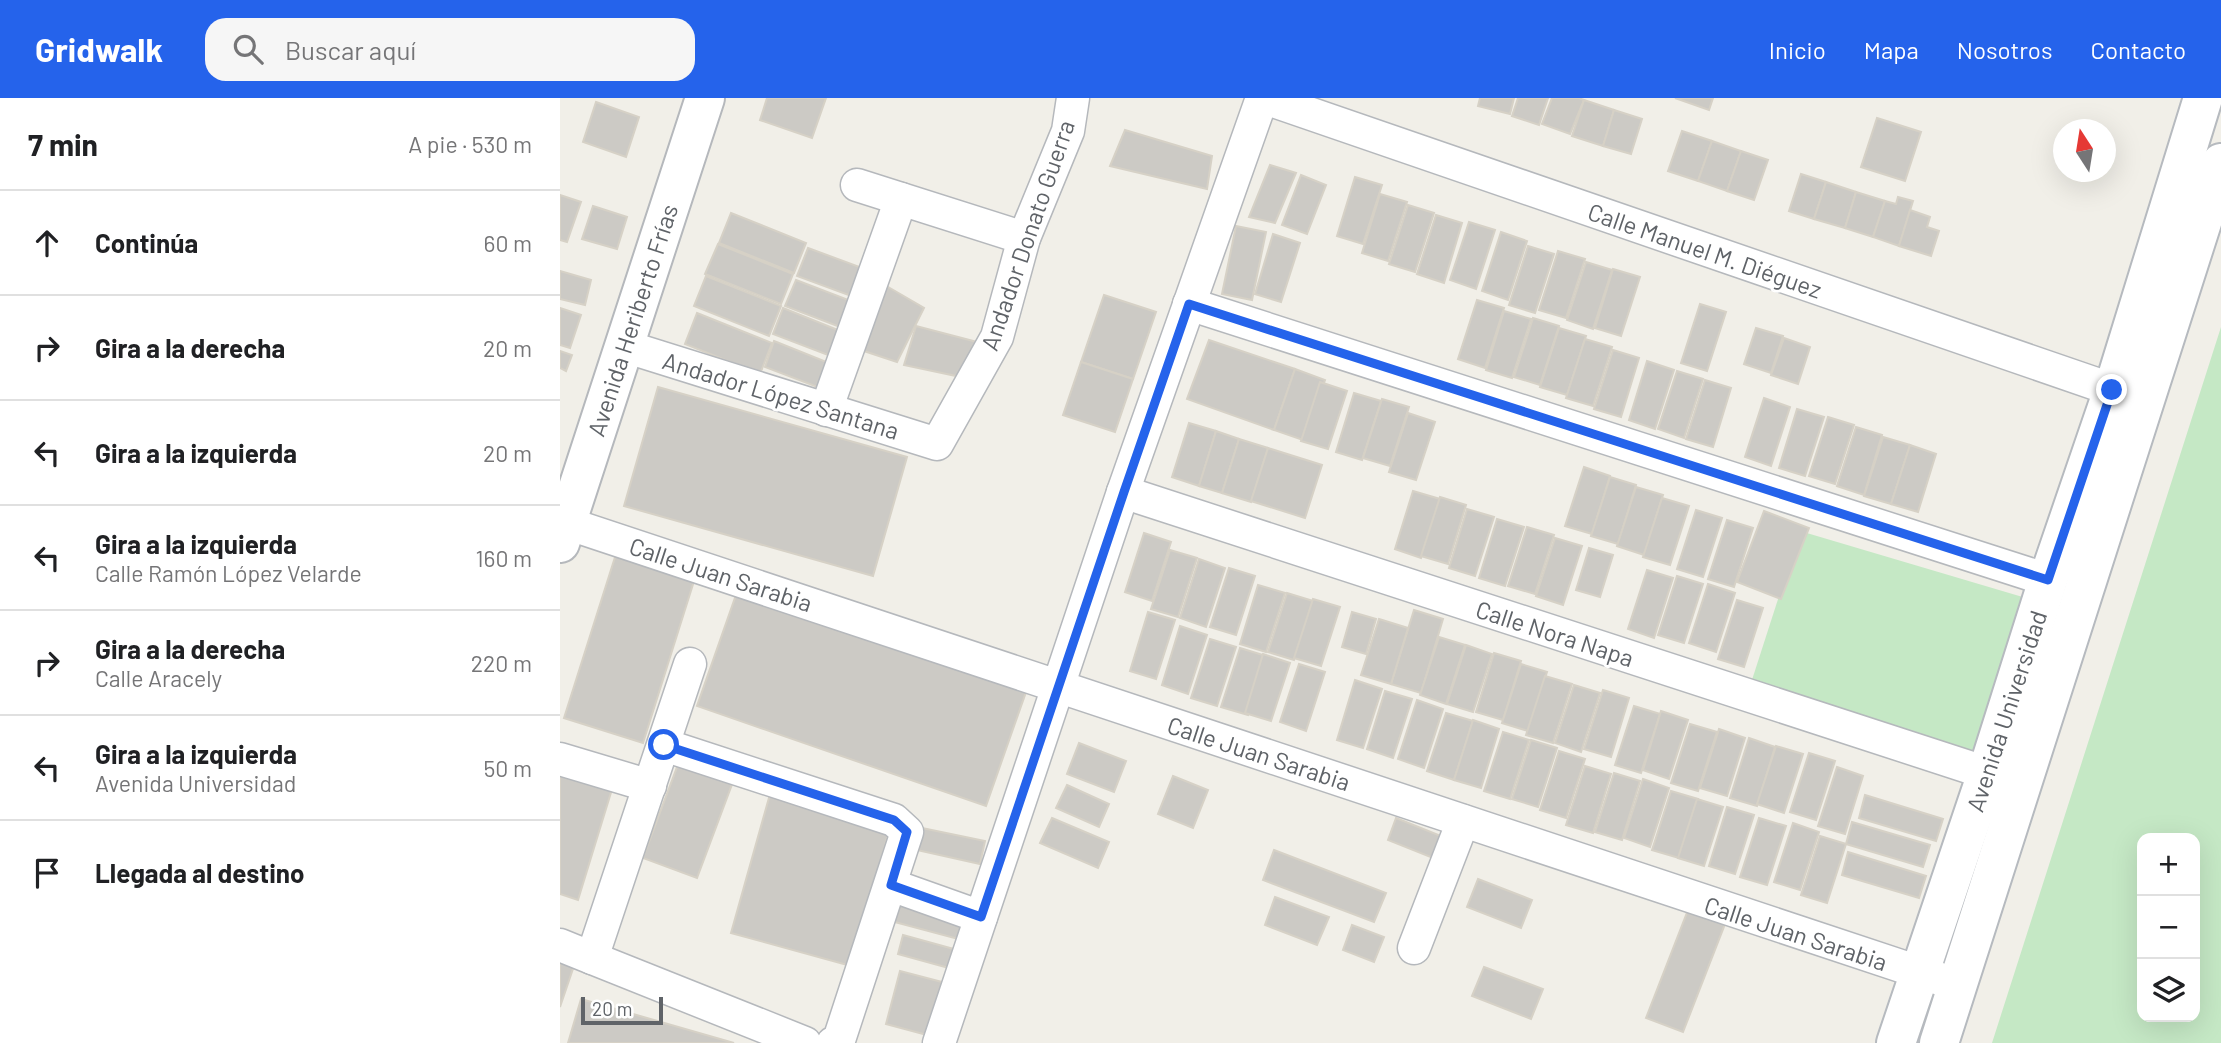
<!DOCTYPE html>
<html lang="es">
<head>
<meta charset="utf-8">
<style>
	body { margin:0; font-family:Barlow,sans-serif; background:#f6f6f6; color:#202124 }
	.controls { position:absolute; right:21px; bottom:21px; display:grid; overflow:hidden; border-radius:14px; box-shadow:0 7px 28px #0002 }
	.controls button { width:63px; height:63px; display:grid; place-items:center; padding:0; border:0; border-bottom:2px solid #e0e0e0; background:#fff; color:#202124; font:35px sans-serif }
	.compass { position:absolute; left:1493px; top:21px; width:63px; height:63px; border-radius:50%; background:#fff; box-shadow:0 7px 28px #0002; rotate:348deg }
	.scale { position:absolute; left:21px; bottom:18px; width:82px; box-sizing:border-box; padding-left:7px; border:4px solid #5f6368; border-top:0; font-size:19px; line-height:24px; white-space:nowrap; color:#5f6368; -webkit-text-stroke:5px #fff; paint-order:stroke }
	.stop { position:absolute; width:21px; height:21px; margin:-16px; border:5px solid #2563eb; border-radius:50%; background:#fff }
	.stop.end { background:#2563eb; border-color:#fff; box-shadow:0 2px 7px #0008 }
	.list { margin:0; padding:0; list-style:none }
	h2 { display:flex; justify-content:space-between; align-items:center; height:91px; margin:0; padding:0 28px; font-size:30px }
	h2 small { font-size:23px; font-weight:400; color:#757577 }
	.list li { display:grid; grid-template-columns:46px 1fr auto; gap:21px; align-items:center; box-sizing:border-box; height:105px; padding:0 28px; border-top:2px solid #e0e0e0 }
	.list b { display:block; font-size:26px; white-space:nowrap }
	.list p { margin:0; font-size:23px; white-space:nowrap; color:#757577 }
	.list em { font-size:23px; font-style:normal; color:#757577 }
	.icon { flex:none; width:38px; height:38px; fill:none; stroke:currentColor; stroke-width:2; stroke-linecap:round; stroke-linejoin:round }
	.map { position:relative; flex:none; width:1661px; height:945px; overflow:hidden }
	header { display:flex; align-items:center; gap:42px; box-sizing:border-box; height:98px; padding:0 35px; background:#2563eb; color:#fff }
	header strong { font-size:33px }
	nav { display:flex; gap:38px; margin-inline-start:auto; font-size:24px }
	.search { width:490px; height:63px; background:#f6f6f6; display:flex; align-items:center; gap:18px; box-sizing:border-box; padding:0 24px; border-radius:21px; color:#757577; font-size:26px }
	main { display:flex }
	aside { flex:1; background:#fff }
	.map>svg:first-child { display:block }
	.green { fill:#c5e8c5; fill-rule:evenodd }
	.building { fill:#cccac5; stroke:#d6d1c6; stroke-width:2 }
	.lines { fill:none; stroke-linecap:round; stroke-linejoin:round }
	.minor-casing { stroke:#b5b8bc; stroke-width:35 }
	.tertiary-casing { stroke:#b5b8bc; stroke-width:42 }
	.secondary-casing { stroke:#b6babf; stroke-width:42 }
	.minor { stroke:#fff; stroke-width:32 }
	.tertiary { stroke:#fff; stroke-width:38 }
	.secondary { stroke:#fff; stroke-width:38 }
	.route { stroke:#2563eb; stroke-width:9 }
	.labels { text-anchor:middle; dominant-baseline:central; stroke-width:6; stroke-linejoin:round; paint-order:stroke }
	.street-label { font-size:24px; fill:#5f6368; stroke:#fff }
</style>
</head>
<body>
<header>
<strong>Gridwalk</strong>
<div class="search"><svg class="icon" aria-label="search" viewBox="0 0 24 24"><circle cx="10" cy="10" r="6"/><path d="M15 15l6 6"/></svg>Buscar aquí</div>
<nav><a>Inicio</a><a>Mapa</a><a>Nosotros</a><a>Contacto</a></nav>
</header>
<main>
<aside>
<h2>7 min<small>A pie · 530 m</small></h2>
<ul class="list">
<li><svg class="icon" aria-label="ahead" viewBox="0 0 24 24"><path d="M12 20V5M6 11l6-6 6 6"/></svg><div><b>Continúa</b></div><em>60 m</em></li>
<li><svg class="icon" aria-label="right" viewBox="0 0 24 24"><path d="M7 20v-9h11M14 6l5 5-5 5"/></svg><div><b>Gira a la derecha</b></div><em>20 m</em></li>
<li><svg class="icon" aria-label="left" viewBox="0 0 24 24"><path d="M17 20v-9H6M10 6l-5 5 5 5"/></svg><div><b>Gira a la izquierda</b></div><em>20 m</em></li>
<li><svg class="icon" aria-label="left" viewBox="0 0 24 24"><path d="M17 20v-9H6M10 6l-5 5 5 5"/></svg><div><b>Gira a la izquierda</b><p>Calle Ramón López Velarde</p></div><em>160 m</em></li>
<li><svg class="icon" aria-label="right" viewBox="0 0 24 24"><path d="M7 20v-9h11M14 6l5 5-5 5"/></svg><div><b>Gira a la derecha</b><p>Calle Aracely</p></div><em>220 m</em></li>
<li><svg class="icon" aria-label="left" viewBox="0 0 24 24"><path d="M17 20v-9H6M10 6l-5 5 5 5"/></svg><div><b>Gira a la izquierda</b><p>Avenida Universidad</p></div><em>50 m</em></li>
<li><svg class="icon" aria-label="arrive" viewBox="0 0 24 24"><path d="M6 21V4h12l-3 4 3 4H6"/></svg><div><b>Llegada al destino</b></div></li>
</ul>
</aside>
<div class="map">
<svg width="1661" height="945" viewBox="0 0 1661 945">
	<rect width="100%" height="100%" fill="#f1efe8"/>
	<!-- green -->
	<g class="green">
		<path d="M1661,229V945H1432ZM1582,740H1635V919H1582Z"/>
		<polygon points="1240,433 1466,500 1421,657 1191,585"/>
	</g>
	<!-- building -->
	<g class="building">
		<polygon points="207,0 266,0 252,40 200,22"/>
		<polygon points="920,0 954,0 950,16 918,8"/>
		<polygon points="958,0 988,0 979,27 952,18"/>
		<polygon points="992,0 1019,0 1024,2 1010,36 982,26"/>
		<polygon points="1115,0 1153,0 1149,12"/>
		<polygon points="1024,2 1054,12 1043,48 1012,38"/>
		<polygon points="36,4 79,19 66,59 23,44"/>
		<polygon points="1054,12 1082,21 1071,56 1043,48"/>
		<polygon points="1317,20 1361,34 1345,83 1301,69"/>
		<polygon points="565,32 652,58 647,91 550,68"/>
		<polygon points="1122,33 1152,43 1138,83 1108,73"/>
		<polygon points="1152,43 1181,53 1167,93 1138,83"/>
		<polygon points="1181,53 1208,62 1194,102 1167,93"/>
		<polygon points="710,67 736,75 715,125 689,119"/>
		<polygon points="1241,76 1266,84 1254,121 1229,113"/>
		<polygon points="741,77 766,87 747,136 722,127"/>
		<polygon points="795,79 822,87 803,146 777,138"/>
		<polygon points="1266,84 1296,94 1285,130 1254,121"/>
		<polygon points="1296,94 1325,103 1313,139 1285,130"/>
		<polygon points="820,96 847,104 828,163 802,155"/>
		<polygon points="0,97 21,104 7,144 0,142"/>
		<polygon points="1338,99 1353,103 1339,148 1313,139 1325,103 1336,106"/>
		<polygon points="848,107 874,115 855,174 829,166"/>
		<polygon points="33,108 67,119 57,151 22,141"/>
		<polygon points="1350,112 1370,119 1367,129 1379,133 1371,158 1339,148"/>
		<polygon points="171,115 246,145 234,175 159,145"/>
		<polygon points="876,117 902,125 884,185 857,176"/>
		<polygon points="909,124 935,132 916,191 890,182"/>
		<polygon points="676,128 706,134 692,202 662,196"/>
		<polygon points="941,134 967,143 948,202 922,193"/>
		<polygon points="713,136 740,145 721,204 695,196"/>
		<polygon points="158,146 233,176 221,206 145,176"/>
		<polygon points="968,148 994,156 975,215 949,207"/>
		<polygon points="248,150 305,171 294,199 237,178"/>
		<polygon points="998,153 1025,161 1006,220 979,212"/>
		<polygon points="1026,164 1052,172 1033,231 1007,222"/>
		<polygon points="1053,171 1080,179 1061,238 1035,230"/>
		<polygon points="0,173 31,182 25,207 0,201"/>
		<polygon points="146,178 221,208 209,238 134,208"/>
		<polygon points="236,182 291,203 280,229 225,208"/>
		<polygon points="323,186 364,210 337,264 301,252"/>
		<polygon points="544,197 596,214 573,281 521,264"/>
		<polygon points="917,202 944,210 925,270 898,261"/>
		<polygon points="1140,206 1166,214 1147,273 1121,265"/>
		<polygon points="0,210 21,217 10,250 0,247"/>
		<polygon points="223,210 278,232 268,257 213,236"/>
		<polygon points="944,213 971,221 952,280 926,272"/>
		<polygon points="137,215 212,245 200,276 125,246"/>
		<polygon points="973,220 999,228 980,287 954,279"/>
		<polygon points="356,228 417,244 401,279 344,267"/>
		<polygon points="999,230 1026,238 1007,297 980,289"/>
		<polygon points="1196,230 1223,238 1211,275 1184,266"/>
		<polygon points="1224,240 1250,249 1238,286 1211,277"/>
		<polygon points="1025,241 1052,249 1033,308 1006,300"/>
		<polygon points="649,242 735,271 714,332 627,301"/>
		<polygon points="214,243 269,265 260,290 205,269"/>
		<polygon points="1053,252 1079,260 1061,319 1034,311"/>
		<polygon points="0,253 12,257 6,273 0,270"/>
		<polygon points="1087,263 1114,272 1095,331 1069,322"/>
		<polygon points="521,264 573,281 555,334 503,317"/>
		<polygon points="735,271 765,282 743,342 714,332"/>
		<polygon points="1117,273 1143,281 1124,340 1098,331"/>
		<polygon points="1145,282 1171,290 1153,349 1126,341"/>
		<polygon points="760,284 787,293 768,351 741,343"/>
		<polygon points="98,289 347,359 313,478 64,408"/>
		<polygon points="794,295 821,303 802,362 776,354"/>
		<polygon points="1204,300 1230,309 1211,368 1185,359"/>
		<polygon points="822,301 849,309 830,368 803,360"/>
		<polygon points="1237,311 1264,319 1245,378 1219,370"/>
		<polygon points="848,315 875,324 856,382 829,374"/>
		<polygon points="1268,319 1294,327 1275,386 1249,378"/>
		<polygon points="629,325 656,333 639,388 612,379"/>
		<polygon points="1296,329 1322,337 1304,397 1277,388"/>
		<polygon points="656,333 679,341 662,395 639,388"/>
		<polygon points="1323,339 1350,347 1331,406 1304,398"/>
		<polygon points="679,341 708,350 691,404 662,395"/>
		<polygon points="1350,347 1376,356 1358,414 1331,406"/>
		<polygon points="708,350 762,367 745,420 691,403"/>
		<polygon points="1024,369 1050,378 1032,436 1005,428"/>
		<polygon points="1050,379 1076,387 1058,446 1031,438"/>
		<polygon points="1076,389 1103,397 1084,457 1057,448"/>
		<polygon points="853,393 880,401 861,460 835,451"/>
		<polygon points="880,399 906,407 888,466 861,458"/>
		<polygon points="1102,400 1129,408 1110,467 1083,459"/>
		<polygon points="907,411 934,419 915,478 889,470"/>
		<polygon points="1136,412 1162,420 1143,479 1117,471"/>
		<polygon points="1204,413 1249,430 1221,501 1177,484"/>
		<polygon points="937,421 964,429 945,488 919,480"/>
		<polygon points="1167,422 1193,430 1174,489 1148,481"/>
		<polygon points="967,429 994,437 975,496 948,488"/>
		<polygon points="584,435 611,444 592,503 565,494"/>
		<polygon points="995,440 1022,448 1003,507 976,498"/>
		<polygon points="1029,450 1053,457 1040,499 1016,492"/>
		<polygon points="610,452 637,460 618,519 591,511"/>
		<polygon points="56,456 135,480 83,645 4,620"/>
		<polygon points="639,461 665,470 646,529 620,520"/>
		<polygon points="669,470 695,478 676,537 650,529"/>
		<polygon points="1087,472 1113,480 1094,540 1068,531"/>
		<polygon points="1117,478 1143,486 1124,545 1098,537"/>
		<polygon points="1148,486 1175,495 1156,554 1129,545"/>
		<polygon points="698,487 725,495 706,554 680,546"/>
		<polygon points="177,494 466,594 426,708 137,608"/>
		<polygon points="727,495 753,503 734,562 708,554"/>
		<polygon points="753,501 780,509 761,568 734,560"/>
		<polygon points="1177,502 1203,510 1184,569 1158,561"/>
		<polygon points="854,512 883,521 861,595 831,586"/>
		<polygon points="588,514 615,522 596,581 570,573"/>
		<polygon points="792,514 816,521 806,556 782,549"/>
		<polygon points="819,521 848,530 831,586 801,577"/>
		<polygon points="620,528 647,537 628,596 602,587"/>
		<polygon points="879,539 905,547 886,606 860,597"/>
		<polygon points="650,541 676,549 657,608 631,600"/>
		<polygon points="906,547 932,556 913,614 887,606"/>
		<polygon points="680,550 706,558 688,617 661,609"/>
		<polygon points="934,555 961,563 943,622 916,614"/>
		<polygon points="703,556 730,565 711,623 685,615"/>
		<polygon points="739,566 765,574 746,633 720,624"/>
		<polygon points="961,566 987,574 968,633 942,625"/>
		<polygon points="985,578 1012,586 993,645 966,637"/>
		<polygon points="795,582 822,591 803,650 777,642"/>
		<polygon points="1014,587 1040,595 1021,654 995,645"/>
		<polygon points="1043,592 1069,600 1051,659 1024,651"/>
		<polygon points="825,593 852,601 833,660 807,651"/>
		<polygon points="857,602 883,611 864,670 838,661"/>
		<polygon points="1074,608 1100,616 1081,675 1055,667"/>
		<polygon points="1101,613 1128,622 1109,681 1083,672"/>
		<polygon points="886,615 913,623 894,682 867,673"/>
		<polygon points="913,622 939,631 921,690 894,682"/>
		<polygon points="1130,626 1157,634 1138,693 1111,685"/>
		<polygon points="1159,631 1185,640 1167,698 1140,690"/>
		<polygon points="943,634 969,642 950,701 924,693"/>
		<polygon points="1189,640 1215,649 1197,708 1170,700"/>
		<polygon points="971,642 997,650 978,709 952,701"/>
		<polygon points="519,645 566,663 554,694 507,676"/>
		<polygon points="1216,648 1243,656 1224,715 1197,706"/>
		<polygon points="999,653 1025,661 1006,720 980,712"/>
		<polygon points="1249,655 1275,663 1256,722 1230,714"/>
		<polygon points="120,661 174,681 137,780 83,760"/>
		<polygon points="1025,668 1051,676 1033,735 1006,727"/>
		<polygon points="1277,669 1303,678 1285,736 1258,728"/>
		<polygon points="0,675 53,688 18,802 0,796"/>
		<polygon points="1054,675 1080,683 1062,742 1035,734"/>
		<polygon points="613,678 648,692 633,730 598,716"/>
		<polygon points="1083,681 1109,690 1090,749 1064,740"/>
		<polygon points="507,687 549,706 539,729 496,710"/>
		<polygon points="212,689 332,722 291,868 171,835"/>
		<polygon points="1111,693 1138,701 1119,760 1092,752"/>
		<polygon points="1305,697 1383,721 1376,743 1299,720"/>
		<polygon points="1137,701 1163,709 1144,768 1118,760"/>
		<polygon points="1167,709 1194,717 1175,776 1149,768"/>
		<polygon points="492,720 549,744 538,770 480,745"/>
		<polygon points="836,720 881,738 873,760 828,742"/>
		<polygon points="1199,720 1226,728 1207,787 1180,779"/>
		<polygon points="1292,724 1370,747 1363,769 1286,746"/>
		<polygon points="1233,725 1259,734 1240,792 1214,784"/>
		<polygon points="362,730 425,743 420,766 357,752"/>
		<polygon points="1260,738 1286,746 1267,805 1241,797"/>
		<polygon points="714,752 826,795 814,824 703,782"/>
		<polygon points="1288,754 1366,778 1359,800 1282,777"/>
		<polygon points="918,781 972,802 961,830 907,809"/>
		<polygon points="339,798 403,823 402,842 331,823"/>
		<polygon points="715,799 769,819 757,847 705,827"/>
		<polygon points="1128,812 1165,826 1123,934 1086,920"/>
		<polygon points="792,827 824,839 814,864 783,852"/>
		<polygon points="343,837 401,853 396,872 338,856"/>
		<polygon points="0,857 16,862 0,909"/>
		<polygon points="924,869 983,891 971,921 912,898"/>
		<polygon points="340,873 382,884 367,937 326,926"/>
		<polygon points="21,901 174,945 8,945"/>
	</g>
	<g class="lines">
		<!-- minor casing -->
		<g class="minor-casing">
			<g id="minor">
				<polyline points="705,0 1574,299"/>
				<polyline points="297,87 464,140"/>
				<polyline points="629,206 1488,482"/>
				<polyline points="64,248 377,346 437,239 464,140 508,33 513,0"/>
				<polyline points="266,312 341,101"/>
				<polyline points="563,394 1427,675"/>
				<polyline points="0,423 1383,882"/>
				<polyline points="104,647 334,722 347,734 279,942 273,945"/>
				<polyline points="0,661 90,688"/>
				<polyline points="331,787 421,819"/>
				<polyline points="0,847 32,860 130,566"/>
				<polyline points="854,850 903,723"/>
				<polyline points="32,860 245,945"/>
				<polyline points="379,945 563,394 702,0"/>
			</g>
		</g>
		<!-- tertiary casing -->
		<g class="tertiary-casing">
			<polyline id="tertiary" points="0,445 145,0"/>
		</g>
		<!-- secondary casing -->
		<g class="secondary-casing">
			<g id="secondary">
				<polyline points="1336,945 1427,675 1488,482 1553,292 1643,0"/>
				<polyline points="1379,945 1661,65"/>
			</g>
		</g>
		<!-- minor -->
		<use href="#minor" class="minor"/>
		<!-- tertiary -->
		<use href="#tertiary" class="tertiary"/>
		<!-- secondary -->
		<use href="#secondary" class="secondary"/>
	</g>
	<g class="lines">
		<!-- route -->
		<polyline class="route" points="104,647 334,722 347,734 331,787 421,819 564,394 629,206 1488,482 1552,292"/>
	</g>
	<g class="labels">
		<!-- street labels -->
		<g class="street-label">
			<text transform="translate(467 137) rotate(-71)">Andador Donato Guerra</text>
			<text transform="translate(1145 152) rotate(19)">Calle Manuel M. Diéguez</text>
			<text transform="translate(72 222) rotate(-72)">Avenida Heriberto Frías</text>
			<text transform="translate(221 297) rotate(17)">Andador López Santana</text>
			<text transform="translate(161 476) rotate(18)">Calle Juan Sarabia</text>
			<text transform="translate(995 535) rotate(18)">Calle Nora Napa</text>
			<text transform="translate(1446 613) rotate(-72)">Avenida Universidad</text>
			<text transform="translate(699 655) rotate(18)">Calle Juan Sarabia</text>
			<text transform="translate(1236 835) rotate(18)">Calle Juan Sarabia</text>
		</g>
	</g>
</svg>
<div class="controls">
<button>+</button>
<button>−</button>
<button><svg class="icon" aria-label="layers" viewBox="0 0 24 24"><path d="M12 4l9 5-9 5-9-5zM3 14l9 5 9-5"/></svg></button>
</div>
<svg class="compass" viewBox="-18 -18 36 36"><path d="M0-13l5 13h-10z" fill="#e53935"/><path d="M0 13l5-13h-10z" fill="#757577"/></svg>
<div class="scale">20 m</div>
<div class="stop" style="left:104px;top:647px"></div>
<div class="stop end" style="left:1552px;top:292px"></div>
</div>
</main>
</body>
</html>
